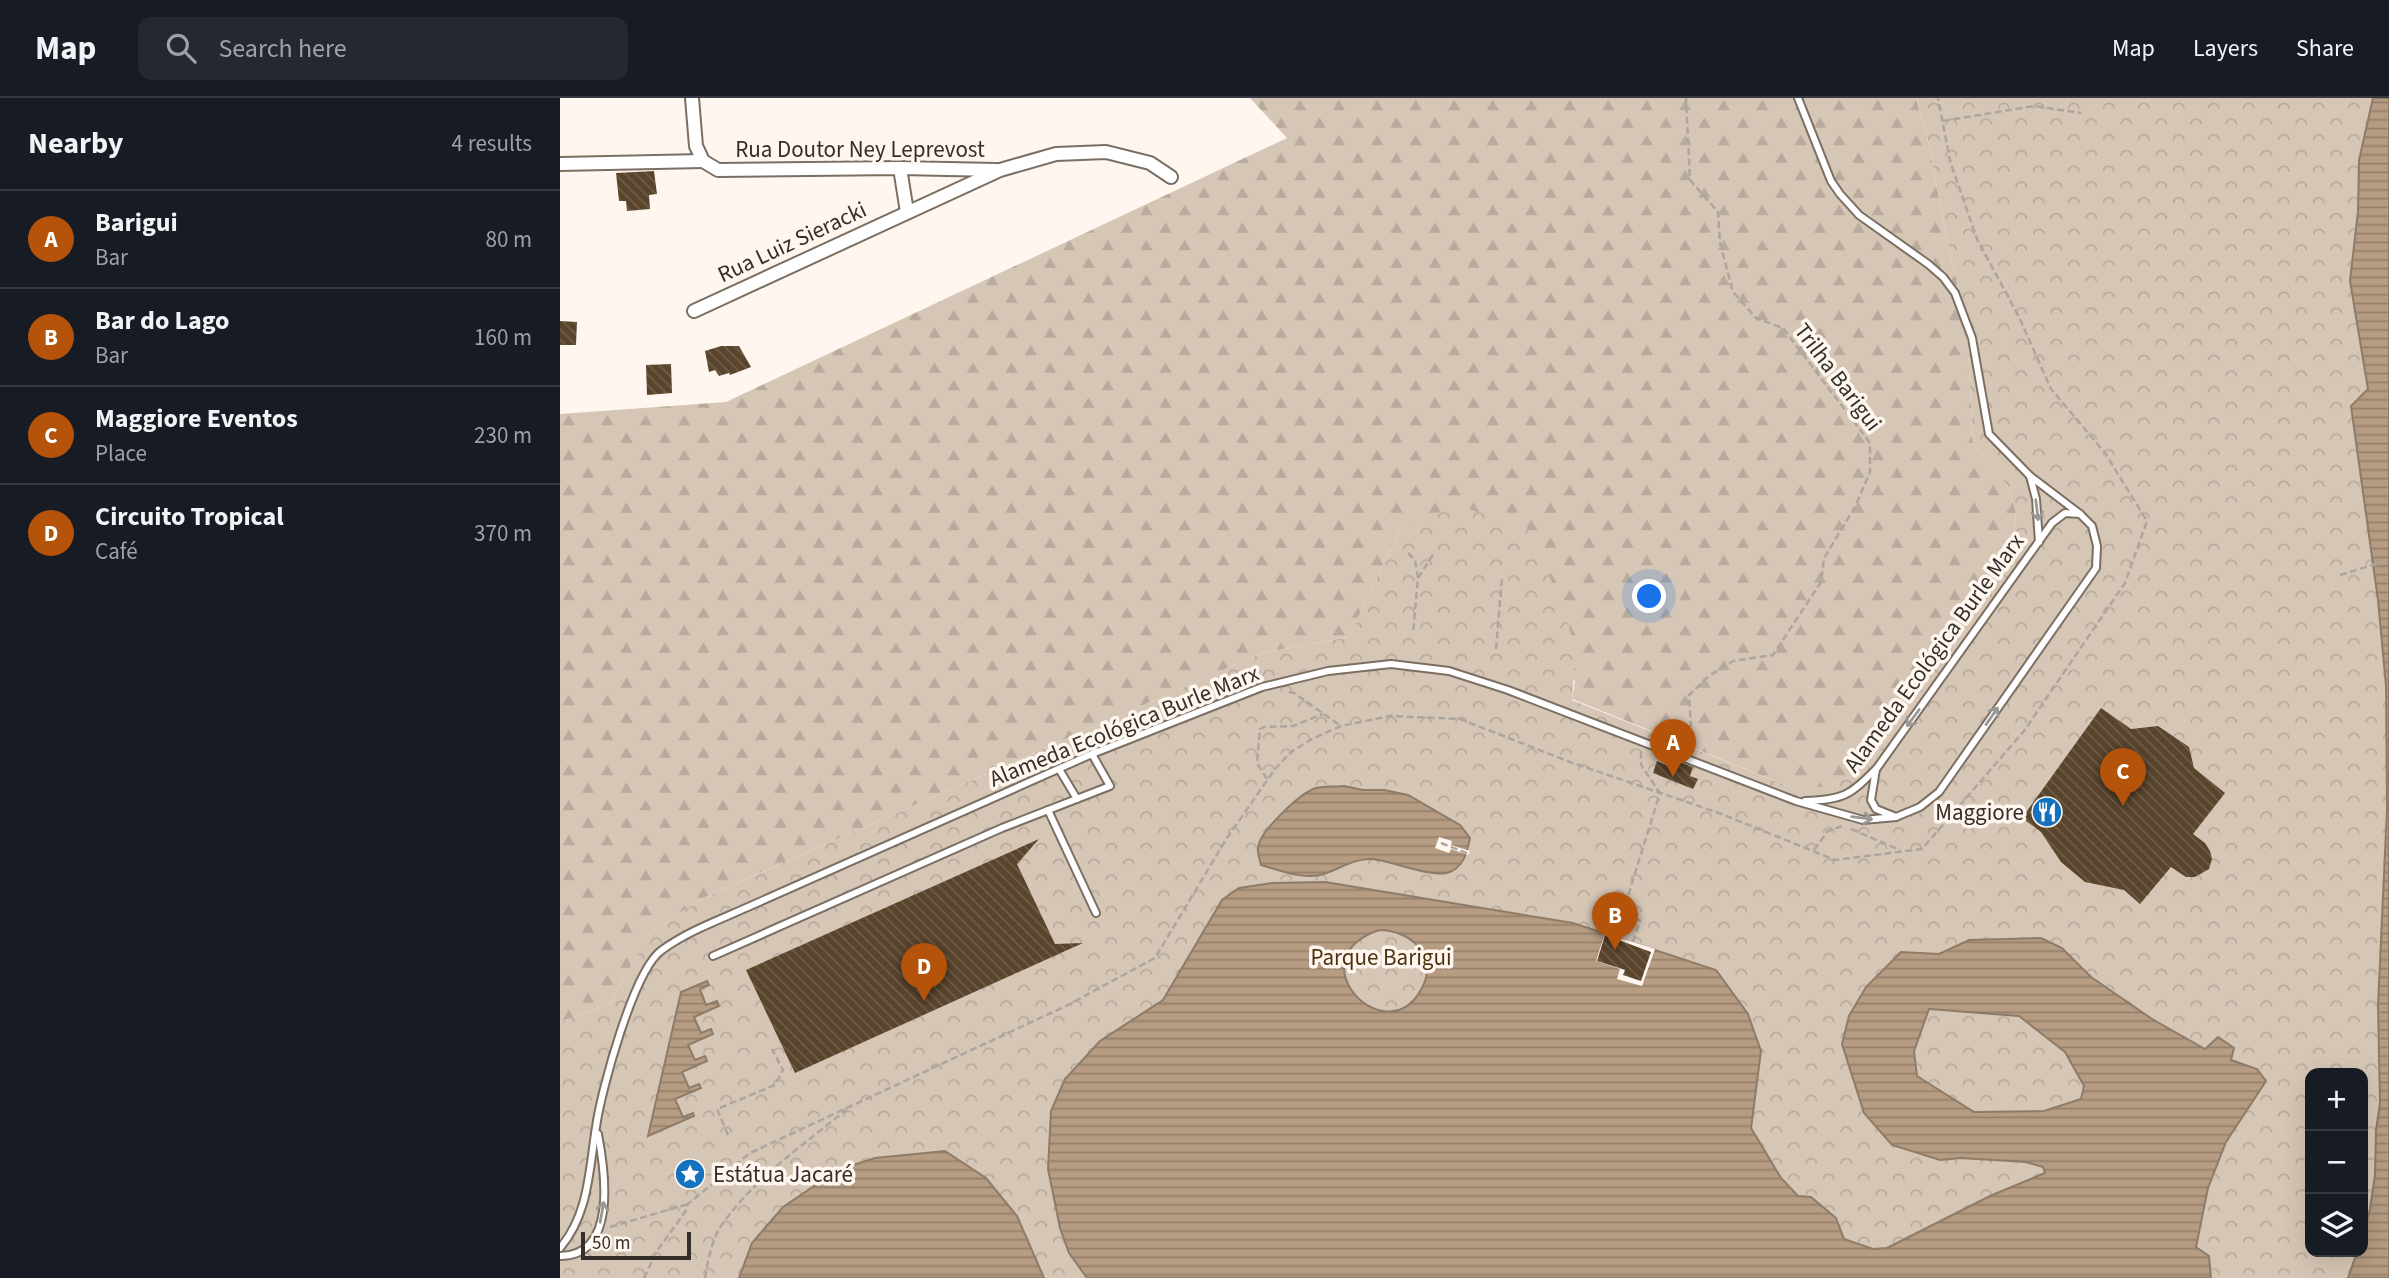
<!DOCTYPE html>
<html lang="en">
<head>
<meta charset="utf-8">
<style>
	body { margin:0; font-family:"Source Sans 3",sans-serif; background:#242831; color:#f1f3f6 }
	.controls { position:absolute; right:21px; bottom:21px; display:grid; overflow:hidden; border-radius:14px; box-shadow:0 7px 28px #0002 }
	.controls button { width:63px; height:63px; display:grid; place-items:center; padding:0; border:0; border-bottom:2px solid #363941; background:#171b24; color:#f1f3f6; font:35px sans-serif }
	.scale { position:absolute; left:21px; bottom:18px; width:110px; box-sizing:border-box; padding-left:7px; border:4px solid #342f2a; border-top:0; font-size:19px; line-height:24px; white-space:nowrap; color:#342f2a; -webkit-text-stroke:5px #fff7ef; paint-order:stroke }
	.you { position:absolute; left:1090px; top:499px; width:24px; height:24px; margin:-18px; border:5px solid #fff; border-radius:50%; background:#1a73e8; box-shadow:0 0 0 10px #1a73e833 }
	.badge { display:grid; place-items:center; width:46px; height:46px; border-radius:50%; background:#b45309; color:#fff; font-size:23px; font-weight:700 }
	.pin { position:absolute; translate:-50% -58px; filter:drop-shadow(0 2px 4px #0008) }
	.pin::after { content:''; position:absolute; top:37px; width:24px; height:21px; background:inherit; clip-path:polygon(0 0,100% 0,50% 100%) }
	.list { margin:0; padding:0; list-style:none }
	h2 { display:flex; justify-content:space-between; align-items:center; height:91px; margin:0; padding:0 28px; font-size:30px }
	h2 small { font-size:23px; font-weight:400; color:#9ea1a6 }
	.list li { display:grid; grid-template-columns:46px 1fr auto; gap:21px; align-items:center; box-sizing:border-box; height:98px; padding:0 28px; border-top:2px solid #363941 }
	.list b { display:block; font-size:26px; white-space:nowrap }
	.list p { margin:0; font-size:23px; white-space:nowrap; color:#9ea1a6 }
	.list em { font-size:23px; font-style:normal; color:#9ea1a6 }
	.icon { flex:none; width:38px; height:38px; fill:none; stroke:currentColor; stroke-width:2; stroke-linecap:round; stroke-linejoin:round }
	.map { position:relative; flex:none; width:1829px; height:1180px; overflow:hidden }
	header { display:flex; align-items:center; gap:42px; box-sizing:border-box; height:98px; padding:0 35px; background:#171b24; border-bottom:2px solid #363941 }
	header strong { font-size:33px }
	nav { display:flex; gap:38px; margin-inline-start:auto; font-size:24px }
	.search { width:490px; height:63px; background:#242831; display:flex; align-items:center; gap:18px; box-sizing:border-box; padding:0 24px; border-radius:14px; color:#9ea1a6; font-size:26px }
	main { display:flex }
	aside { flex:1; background:#171b24 }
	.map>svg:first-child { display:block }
	.forest { fill:url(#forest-firs) }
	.park { fill:url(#park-crowns); fill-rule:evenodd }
	.water { fill:url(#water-rules); stroke:#8e7b68; stroke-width:2; fill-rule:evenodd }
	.pier { fill:#fff7ef }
	.building { fill:url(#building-back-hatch) }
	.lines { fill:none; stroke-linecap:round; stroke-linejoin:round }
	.lane-casing { stroke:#7b6f63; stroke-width:10 }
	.street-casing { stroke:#7b6f63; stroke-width:16 }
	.path { stroke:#ada69f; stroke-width:2.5; stroke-dasharray:7 3.5; stroke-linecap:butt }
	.lane { stroke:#fff; stroke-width:6 }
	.street { stroke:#fff; stroke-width:12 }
	.oneway { stroke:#9a9794 }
	.labels { text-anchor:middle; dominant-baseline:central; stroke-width:7; stroke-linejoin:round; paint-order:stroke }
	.street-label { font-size:23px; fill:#342f2a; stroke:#fff7ef }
	.poi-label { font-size:23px; fill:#342f2a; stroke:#fff7ef; text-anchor:end }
	.park-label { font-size:23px; fill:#4d3210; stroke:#fff7ef }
</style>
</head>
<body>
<header>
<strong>Map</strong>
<div class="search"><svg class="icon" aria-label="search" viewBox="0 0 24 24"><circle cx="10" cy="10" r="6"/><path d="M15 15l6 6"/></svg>Search here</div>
<nav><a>Map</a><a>Layers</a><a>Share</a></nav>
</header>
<main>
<aside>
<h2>Nearby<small>4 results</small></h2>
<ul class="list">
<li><span class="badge">A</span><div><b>Barigui</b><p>Bar</p></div><em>80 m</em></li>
<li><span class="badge">B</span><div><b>Bar do Lago</b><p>Bar</p></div><em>160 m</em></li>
<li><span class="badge">C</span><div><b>Maggiore Eventos</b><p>Place</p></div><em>230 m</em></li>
<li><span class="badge">D</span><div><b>Circuito Tropical</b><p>Café</p></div><em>370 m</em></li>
</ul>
</aside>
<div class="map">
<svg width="1829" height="1180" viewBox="0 0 1829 1180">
	<defs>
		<pattern id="forest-firs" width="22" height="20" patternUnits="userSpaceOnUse" patternTransform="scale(1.75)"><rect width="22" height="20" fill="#d6c6b5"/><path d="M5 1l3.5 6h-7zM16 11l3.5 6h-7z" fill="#b8aa9c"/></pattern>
		<pattern id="park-crowns" width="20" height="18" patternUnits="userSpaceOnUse" patternTransform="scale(1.75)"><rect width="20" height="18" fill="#d6c6b5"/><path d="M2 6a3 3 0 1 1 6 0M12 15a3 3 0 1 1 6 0" fill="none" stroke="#b8aa9c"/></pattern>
		<pattern id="water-rules" width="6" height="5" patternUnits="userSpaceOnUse" patternTransform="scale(1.75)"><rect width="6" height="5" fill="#b59c82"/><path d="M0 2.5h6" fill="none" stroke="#94806b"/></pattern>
		<pattern id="building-back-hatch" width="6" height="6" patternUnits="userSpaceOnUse" patternTransform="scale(1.75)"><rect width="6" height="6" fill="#59442c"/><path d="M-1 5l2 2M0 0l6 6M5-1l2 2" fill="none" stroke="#6e5d49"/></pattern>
	</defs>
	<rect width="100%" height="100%" fill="#fff7ef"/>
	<!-- forest -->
	<polygon class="forest" points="690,0 1356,0 1368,43 1386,136 1407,229 1413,346 1449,390 1456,414 1453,458 1402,530 1306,672 1267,689 1230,689 1012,601 1015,583 842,427 789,539 702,555 141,801 90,835 50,905 0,924 0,316 166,304 727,40"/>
	<!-- park -->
	<path class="park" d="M1356,0H1829V1180H0V924L50,905L90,835L141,801L702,555L789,539L842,427L898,408L967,429C982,464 1001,499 1011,536C1016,557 1014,581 1012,602L1230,689H1267L1306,672L1402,530L1453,458L1456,414L1449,390L1413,346L1407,229L1386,136L1368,43ZM1750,975H1803V1154H1750Z"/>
	<!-- water -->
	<g class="water">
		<polygon points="1813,0 1829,0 1829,1180 1788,1180 1797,1154 1803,1154 1803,1137 1810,1111 1815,1077 1816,1032 1820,1005 1818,908 1827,711 1826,588 1818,502 1791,308 1808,291 1790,183 1798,113 1799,62"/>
		<path d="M784,688L803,692H824L848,697L900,727L910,740C907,754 904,770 887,775C870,779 832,763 812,761C793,760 777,773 760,777C740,781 719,772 701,767C700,761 697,755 698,750C699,734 740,695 756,690C764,688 776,689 784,688Z"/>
		<path d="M765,784L1013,825L1156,872L1188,916L1201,953L1191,1030L1221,1080L1238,1098L1251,1099L1276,1120L1284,1141L1313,1151L1327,1150L1430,1098L1485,1075L1483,1069L1466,1064L1400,1060L1380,1062L1332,1047L1304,1015L1282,946L1289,918L1306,889L1341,854L1379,856L1409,842L1481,840L1502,850L1531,879L1592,921L1645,951L1658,939L1674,950L1671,962L1697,971L1706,983L1666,1044L1648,1090L1636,1149L1649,1158L1651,1180H527L509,1155L500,1130L488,1071L491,1013L505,981L540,943L603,902L662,802L679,790L712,785ZM819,832C849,832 878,856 863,888C829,959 733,862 819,832ZM1369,911L1459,918L1505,954L1524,988L1521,1001L1484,1013L1414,1014L1357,978L1354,953Z"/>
		<polygon points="147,883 149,887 140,891 146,907 157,903 159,908 134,919 141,935 151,931 153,936 128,947 135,962 145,958 147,963 122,974 129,990 139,986 141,990 115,1001 123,1019 133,1015 134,1018 88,1038 121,894"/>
		<polygon points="385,1053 426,1080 457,1118 484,1180 179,1180 192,1145 223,1109 278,1072 315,1060"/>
	</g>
	<!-- pier -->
	<g class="pier">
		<polygon points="879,739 892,743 891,747 910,753 908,757 891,751 889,755 875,750"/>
		<polygon points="1045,835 1095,851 1082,888 1057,881 1060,871 1036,863"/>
	</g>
	<!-- building -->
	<g class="building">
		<polygon points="94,73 97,96 89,97 90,111 67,113 66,103 59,103 56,75"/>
		<polygon points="0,223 17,224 16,247 0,247"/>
		<polygon points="161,248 179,248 191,269 170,277 169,275 159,278 155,272 149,274 145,253"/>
		<polygon points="111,266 112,295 87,297 86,267"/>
		<polygon points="1541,610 1571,631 1598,628 1629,649 1634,670 1665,695 1633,736 1645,745 1650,753 1652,761 1649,771 1635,779 1626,779 1611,769 1580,806 1564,792 1525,784 1501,764 1481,734 1462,720"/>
		<polygon points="1113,662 1133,669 1130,678 1138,681 1133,691 1093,675 1097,663 1110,669"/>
		<polygon points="479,741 457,766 495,846 523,845 235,975 186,872"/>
		<polygon points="1045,837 1091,854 1081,883 1063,877 1065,872 1037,863"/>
	</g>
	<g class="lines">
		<!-- lane casing -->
		<g class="lane-casing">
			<g id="lane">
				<polyline points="1470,378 1476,401 1479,444"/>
				<polyline points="499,671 517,701"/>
				<polyline points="1316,671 1311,702 1316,711 1336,719"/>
				<path d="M1245,703C1284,702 1290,697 1317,670L1492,425L1505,415L1520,416"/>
				<polyline points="488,712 536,815"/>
				<polyline points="153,858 442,730 550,688 532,656"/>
				<path d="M0,1150C29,1116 29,1072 36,1029C41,993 74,871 102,852C128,833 159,822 188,809L532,656L702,589L768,573L831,566L889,573L948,592L1236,703L1303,722L1336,719L1360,709L1379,694L1536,470L1537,448L1532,428L1520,416L1470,378L1429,336L1412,240L1395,195L1383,179L1368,166L1299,117L1280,96L1271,83L1238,0"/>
				<path d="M0,1158C58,1158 45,1073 38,1036"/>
			</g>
		</g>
		<!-- street casing -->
		<g class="street-casing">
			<g id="street">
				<polyline points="132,0 136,48 143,63 158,72 340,70 436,72"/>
				<polyline points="0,66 143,63"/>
				<polyline points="340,70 347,114"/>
				<polyline points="134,213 440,72 496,56 546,54 590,65 611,79"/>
			</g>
		</g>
		<!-- path -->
		<g class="path">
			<polyline points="1383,23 1474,8 1521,15"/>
			<polyline points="848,455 855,462 858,480 853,535"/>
			<polyline points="1780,477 1829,462"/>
			<polyline points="858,480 874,455"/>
			<polyline points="936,551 942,480"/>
			<polyline points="729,594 734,595 781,628"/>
			<polyline points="1120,648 1131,627 1129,597 1149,578 1173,563 1213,557 1261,484 1264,460 1295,409 1310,374 1310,345 1223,230 1196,220 1173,194 1160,145 1158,114 1130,82 1126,0"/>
			<polyline points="707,681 697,665 700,631 704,629 733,628 763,616"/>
			<polyline points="1291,731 1340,752"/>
			<polyline points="881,745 909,756"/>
			<polyline points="1254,752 1268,733 1282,728"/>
			<polyline points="1073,844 1080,822 1062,817 1100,695 1081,667 1081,653"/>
			<polyline points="168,1037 157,1011 215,987 223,972 212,951"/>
			<polyline points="50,1129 128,1106"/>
			<polyline points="84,1180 97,1153 125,1114 128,1106 190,1055 506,908 595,860 665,743 715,671 731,654 752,641 781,628 830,618 900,621 1010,664 1159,715 1275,762 1362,751 1464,633 1565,485 1587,423 1545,355 1491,291 1459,219 1417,141 1390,63 1378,0"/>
			<path d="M145,1180C148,1162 152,1139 164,1124C196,1079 245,1046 287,1011"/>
		</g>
		<!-- lane -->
		<use href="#lane" class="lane"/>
		<!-- street -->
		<use href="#street" class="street"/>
	</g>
	<!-- one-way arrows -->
	<defs><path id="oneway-shaft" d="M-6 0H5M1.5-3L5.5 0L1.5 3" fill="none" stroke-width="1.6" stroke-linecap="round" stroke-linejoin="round" transform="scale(1.75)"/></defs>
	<g class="oneway">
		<use href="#oneway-shaft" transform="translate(1477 412) rotate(83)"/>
		<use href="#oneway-shaft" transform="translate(1432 618) rotate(-55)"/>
		<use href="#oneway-shaft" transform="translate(1353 620) rotate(126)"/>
		<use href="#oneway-shaft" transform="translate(1302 720) rotate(7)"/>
		<use href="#oneway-shaft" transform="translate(42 1114) rotate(-80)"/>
	</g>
	<!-- icons -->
	<defs>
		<g id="restaurant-disc" transform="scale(1.575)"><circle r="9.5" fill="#1371be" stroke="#fff7ef"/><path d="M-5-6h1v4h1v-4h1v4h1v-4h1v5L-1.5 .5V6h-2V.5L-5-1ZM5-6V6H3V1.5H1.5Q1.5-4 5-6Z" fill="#fff"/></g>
		<g id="sight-disc" transform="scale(1.575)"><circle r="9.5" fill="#1371be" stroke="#fff7ef"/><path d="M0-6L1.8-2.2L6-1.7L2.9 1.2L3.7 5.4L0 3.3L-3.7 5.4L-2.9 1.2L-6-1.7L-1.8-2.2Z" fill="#fff"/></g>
	</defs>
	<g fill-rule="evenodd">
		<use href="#restaurant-disc" x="1487" y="714"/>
		<use href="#sight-disc" x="130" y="1076"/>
	</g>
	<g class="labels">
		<!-- street labels -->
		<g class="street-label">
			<text x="300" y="51">Rua Doutor Ney Leprevost</text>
			<text transform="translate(232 144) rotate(-25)">Rua Luiz Sieracki</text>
			<text transform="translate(1278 279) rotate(53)">Trilha Barigui</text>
			<text transform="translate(1374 555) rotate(-54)">Alameda Ecológica Burle Marx</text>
			<text transform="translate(564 628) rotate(-22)">Alameda Ecológica Burle Marx</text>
		</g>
		<!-- poi labels -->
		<g class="poi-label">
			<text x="1464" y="714">Maggiore</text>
			<text x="153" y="1076" text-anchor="start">Estátua Jacaré</text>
		</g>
		<!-- park labels -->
		<g class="park-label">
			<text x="821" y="859">Parque Barigui</text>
		</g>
	</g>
</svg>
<div class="controls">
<button>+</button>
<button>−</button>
<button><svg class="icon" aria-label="layers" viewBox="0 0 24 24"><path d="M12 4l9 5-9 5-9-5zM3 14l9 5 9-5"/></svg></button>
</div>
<div class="scale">50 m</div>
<div class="you"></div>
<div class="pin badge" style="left:1113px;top:679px">A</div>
<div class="pin badge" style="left:1055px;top:852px">B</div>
<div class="pin badge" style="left:1563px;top:708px">C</div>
<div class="pin badge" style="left:364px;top:903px">D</div>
</div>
</main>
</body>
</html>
